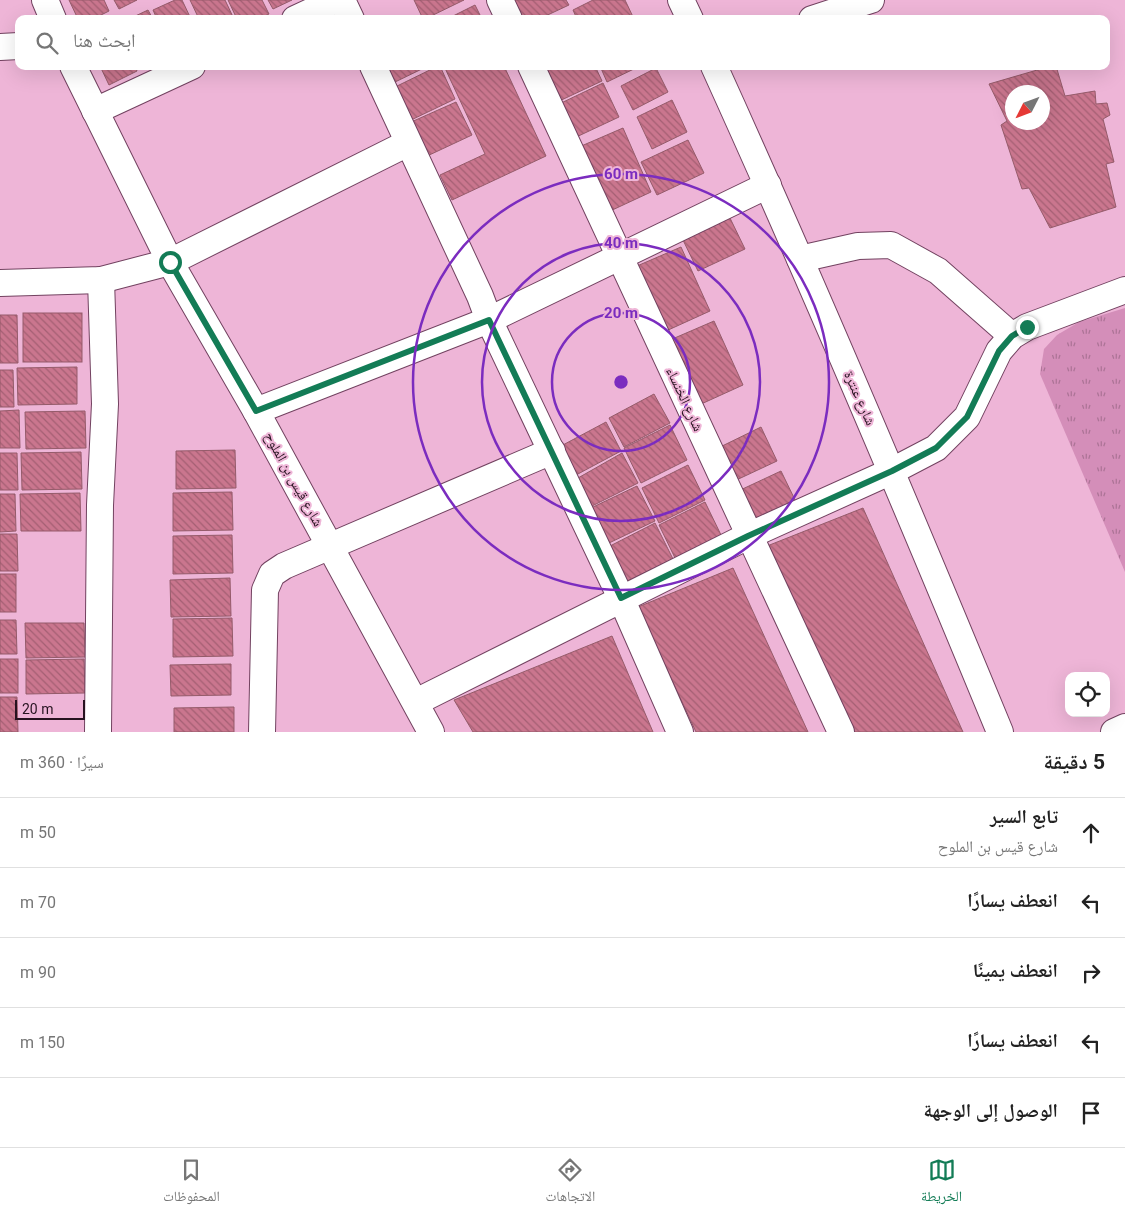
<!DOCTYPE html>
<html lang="ar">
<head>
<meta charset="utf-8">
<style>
	body { margin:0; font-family:Roboto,"Noto Naskh Arabic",sans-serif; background:#f6f6f6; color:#222; direction:rtl }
	.controls { position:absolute; right:15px; bottom:15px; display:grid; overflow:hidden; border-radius:10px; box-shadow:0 5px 20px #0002 }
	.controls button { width:45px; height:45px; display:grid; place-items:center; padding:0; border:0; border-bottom:1px solid #e0e0e0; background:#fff; color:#222; font:25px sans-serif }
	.compass { position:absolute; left:1005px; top:85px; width:45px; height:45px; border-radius:50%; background:#fff; box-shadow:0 5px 20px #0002; rotate:228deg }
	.scale { position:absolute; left:15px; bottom:12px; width:70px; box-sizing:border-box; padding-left:5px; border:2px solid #26121f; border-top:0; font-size:14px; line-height:18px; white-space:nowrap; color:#26121f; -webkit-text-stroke:4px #eeb5d7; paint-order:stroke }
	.stop { position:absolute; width:15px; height:15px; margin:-11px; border:4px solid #137c56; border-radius:50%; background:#fff }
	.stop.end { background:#137c56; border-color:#fff; box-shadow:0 1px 5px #0008 }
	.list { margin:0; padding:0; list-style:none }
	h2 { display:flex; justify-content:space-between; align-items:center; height:65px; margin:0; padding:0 20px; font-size:21px }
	h2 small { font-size:16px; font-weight:400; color:#767676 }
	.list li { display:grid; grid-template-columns:32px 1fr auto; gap:15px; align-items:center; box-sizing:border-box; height:70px; padding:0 20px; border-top:1px solid #e0e0e0 }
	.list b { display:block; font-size:19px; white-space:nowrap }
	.list p { margin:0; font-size:16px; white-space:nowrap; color:#767676 }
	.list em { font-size:16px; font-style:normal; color:#767676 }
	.icon { flex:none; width:28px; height:28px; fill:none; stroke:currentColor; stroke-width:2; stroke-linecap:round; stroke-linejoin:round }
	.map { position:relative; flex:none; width:1125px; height:732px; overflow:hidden; direction:ltr }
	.search { position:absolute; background:#fff; box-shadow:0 5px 20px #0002; left:15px; right:15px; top:15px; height:55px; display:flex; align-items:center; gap:12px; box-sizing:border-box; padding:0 18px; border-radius:10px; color:#767676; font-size:19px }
	.sheet { height:415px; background:#fff }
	nav { display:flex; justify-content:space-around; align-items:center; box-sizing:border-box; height:70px; border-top:1px solid #e0e0e0; background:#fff; font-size:14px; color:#767676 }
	nav a { display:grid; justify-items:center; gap:2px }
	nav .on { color:#137c56 }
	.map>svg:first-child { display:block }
	.grass { fill:url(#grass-tufts) }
	.building { fill:url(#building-back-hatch); stroke:#955b6a; fill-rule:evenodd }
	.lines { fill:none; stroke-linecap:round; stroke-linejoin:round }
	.minor-casing { stroke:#724260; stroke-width:28 }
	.minor { stroke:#fff; stroke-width:26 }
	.route { stroke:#137c56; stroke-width:6 }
	.ring { fill:none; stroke:#7b2cbf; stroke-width:2.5 }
	.labels { text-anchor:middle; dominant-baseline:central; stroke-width:4; stroke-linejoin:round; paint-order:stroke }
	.street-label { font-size:14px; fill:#26121f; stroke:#eeb5d7 }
	.centre { fill:#7b2cbf; stroke:#eeb5d7; stroke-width:2.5 }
	.ring-label { font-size:15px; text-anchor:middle; font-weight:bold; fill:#7b2cbf; stroke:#eeb5d7; stroke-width:4; stroke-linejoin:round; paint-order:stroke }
</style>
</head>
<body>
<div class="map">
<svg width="1125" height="732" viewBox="0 0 1125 732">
	<defs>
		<pattern id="grass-tufts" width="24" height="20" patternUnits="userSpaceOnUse" patternTransform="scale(1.25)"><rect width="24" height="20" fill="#d48eb9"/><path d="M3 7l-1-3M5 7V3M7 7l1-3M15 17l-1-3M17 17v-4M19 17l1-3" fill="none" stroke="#ac7396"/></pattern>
		<pattern id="building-back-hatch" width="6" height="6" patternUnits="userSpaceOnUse" patternTransform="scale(1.25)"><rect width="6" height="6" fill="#ca768e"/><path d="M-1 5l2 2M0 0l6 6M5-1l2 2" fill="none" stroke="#a45f73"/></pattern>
	</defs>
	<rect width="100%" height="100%" fill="#eeb5d7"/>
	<!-- grass -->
	<polygon class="grass" points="1125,308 1125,572 1040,374 1044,349 1057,335 1079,322"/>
	<!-- building -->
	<g class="building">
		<polygon points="69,0 104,0 109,11 93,19 78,19"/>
		<polygon points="114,0 137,0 119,9"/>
		<polygon points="175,0 182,0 191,19 157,19 153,10"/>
		<polygon points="190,0 225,0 234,19 199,19"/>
		<polygon points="228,0 262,0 269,14 258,19 237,19"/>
		<polygon points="268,0 292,0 273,9"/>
		<polygon points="414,0 464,0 425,19 423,19"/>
		<polygon points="509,0 566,0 569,5 539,19 518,19"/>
		<polygon points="593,0 625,0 634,19 577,19 573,10"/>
		<polygon points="475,5 482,19 447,19"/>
		<polygon points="148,10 153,19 129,19"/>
		<polygon points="100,66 135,66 137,71 109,85"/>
		<polygon points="385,66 428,66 393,83"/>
		<polygon points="438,66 440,66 455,99 409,121 393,88"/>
		<polygon points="444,66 504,66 546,156 452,200 440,175 485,154"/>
		<polygon points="546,66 595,66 602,81 555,103 540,69"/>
		<polygon points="600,66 640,66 607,82"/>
		<path d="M1051,66H1056L1065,96L1095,91L1096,104L1107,103L1110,115L1103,119L1114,162L1106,164L1116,207L1050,228L1029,188L1022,189L1001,125L1007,121L989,84ZM1012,92H1042V122H1012Z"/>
		<polygon points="656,68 668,92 633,110 621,86"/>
		<polygon points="603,83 619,117 572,139 557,105"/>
		<polygon points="672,100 687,132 652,149 637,117"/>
		<polygon points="456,102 472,135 425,157 409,123"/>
		<polygon points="623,128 651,192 608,212 579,147"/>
		<polygon points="688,140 704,173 657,195 641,162"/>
		<polygon points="729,216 745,249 698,271 682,238"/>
		<polygon points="681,247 710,311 666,331 637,266"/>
		<rect x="23" y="313" width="59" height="49"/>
		<polygon points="0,315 17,315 18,363 0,363"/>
		<polygon points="714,321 743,385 699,405 670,340"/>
		<polygon points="77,367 77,404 18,405 17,368"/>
		<polygon points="0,370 13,370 14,407 0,407"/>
		<polygon points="654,394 670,423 624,447 609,418"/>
		<polygon points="19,410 20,448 0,448 0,411"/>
		<polygon points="85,411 86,448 26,449 25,412"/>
		<polygon points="606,422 621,451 576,475 561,446"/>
		<polygon points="670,425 687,460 641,483 624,448"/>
		<polygon points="761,427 777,461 730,483 714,450"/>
		<polygon points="235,450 236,488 176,489 176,451"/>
		<polygon points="81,452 82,489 22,490 21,453"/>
		<polygon points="0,453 17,453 18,490 0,490"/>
		<polygon points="622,453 638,483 592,506 578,478"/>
		<polygon points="688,465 705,500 659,523 642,488"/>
		<polygon points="781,471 797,504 750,526 734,493"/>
		<polygon points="637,486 655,521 609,543 591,508"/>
		<polygon points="232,492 233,530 173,531 173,493"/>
		<polygon points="80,493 81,531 21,531 20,494"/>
		<polygon points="0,494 15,494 16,531 0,532"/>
		<polygon points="705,502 722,537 676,560 659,525"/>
		<polygon points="863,508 963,732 850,732 762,548"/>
		<polygon points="655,523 673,559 627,581 610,546"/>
		<polygon points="0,534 17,534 18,571 0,571"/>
		<polygon points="232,535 233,573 173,574 173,536"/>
		<polygon points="733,568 808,732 696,732 638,607"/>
		<rect x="0" y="574" width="16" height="38"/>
		<polygon points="230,578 231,616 171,617 170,580"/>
		<polygon points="232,618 233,656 173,657 173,619"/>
		<polygon points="0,620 16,620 17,654 0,654"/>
		<polygon points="25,623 84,623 85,657 26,658"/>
		<polygon points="612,636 653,732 473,732 454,700"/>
		<rect x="0" y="659" width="18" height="34"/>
		<polygon points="84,659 85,693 26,694 26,660"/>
		<polygon points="231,664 231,695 171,696 170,665"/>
		<polygon points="0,697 17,697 18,732 0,732"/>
		<polygon points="234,707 234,732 174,732 174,708"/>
	</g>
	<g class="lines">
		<!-- minor casing -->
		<g class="minor-casing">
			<g id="minor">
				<polyline points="45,0 53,19"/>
				<polyline points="342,0 351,19"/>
				<polyline points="500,0 509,19"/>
				<polyline points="681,0 690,19"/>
				<polyline points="295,19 336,0"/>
				<polyline points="812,19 871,0"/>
				<polyline points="0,47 19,46"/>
				<polyline points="73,66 170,262 256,411 431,732"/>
				<polyline points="373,66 480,296 489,320 621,598 680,732"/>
				<polyline points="531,66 841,732"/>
				<path d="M714,66C814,286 908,509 1000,732"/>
				<polyline points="95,111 192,66"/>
				<polyline points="800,259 858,246 891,245 938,271 1012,336"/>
				<polyline points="0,283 101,280 170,262 408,143"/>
				<polyline points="256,411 489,320 768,185"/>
				<polyline points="416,702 748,536 892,471 936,448 967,417 999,351 1012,336 1027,327 1125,290"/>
				<polyline points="98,732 100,505 105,404 101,280"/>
				<polyline points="262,732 265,590 272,574 284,566 552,451"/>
				<polyline points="1114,732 1125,727"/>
			</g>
		</g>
		<!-- minor -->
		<use href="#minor" class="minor"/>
	</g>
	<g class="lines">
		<!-- route -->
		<polyline class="route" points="170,262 256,411 489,320 621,598 748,536 892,471 936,448 967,417 999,351 1012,336 1027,327"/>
	</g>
	<!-- distance rings -->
	<g class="ring">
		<circle cx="621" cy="382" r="69"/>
		<circle cx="621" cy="382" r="139"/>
		<circle cx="621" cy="382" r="208"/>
	</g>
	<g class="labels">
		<!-- street labels -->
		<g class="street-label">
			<text transform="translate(860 398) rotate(66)">شارع عنترة</text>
			<text transform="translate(685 399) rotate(65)">شارع الخنساء</text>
			<text transform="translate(294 479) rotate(61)">شارع قيس بن الملوح</text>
		</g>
	</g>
	<circle cx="621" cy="382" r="8" class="centre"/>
	<g class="ring-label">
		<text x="621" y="179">60 m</text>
		<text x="621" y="248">40 m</text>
		<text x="621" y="318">20 m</text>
	</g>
</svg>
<div class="controls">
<button><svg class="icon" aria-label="locate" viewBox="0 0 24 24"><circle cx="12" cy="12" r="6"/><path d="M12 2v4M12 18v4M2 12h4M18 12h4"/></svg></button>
</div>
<svg class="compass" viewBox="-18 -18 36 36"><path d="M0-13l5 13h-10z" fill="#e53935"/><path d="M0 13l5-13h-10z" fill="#767676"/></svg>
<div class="scale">20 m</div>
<div class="stop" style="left:170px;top:262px"></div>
<div class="stop end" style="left:1027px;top:327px"></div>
<div class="search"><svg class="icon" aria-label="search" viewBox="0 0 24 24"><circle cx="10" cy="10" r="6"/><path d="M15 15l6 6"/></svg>ابحث هنا</div>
</div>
<section class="sheet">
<h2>5 دقيقة<small>سيرًا · 360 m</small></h2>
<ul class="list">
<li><svg class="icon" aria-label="ahead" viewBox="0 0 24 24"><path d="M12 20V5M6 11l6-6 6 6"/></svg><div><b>تابع السير</b><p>شارع قيس بن الملوح</p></div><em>50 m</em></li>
<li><svg class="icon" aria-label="left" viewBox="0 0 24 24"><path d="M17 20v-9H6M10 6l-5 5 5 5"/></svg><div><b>انعطف يسارًا</b></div><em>70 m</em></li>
<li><svg class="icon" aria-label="right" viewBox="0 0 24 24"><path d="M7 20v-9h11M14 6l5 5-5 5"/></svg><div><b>انعطف يمينًا</b></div><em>90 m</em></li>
<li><svg class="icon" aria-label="left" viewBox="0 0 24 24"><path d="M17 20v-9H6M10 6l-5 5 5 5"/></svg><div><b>انعطف يسارًا</b></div><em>150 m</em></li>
<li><svg class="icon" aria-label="arrive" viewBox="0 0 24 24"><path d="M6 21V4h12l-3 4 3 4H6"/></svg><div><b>الوصول إلى الوجهة</b></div></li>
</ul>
</section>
<nav>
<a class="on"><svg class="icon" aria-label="map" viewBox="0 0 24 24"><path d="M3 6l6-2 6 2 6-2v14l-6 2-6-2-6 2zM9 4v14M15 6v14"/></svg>الخريطة</a>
<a><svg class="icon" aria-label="directions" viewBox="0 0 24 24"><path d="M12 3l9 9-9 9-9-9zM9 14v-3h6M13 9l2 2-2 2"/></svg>الاتجاهات</a>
<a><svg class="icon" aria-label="saved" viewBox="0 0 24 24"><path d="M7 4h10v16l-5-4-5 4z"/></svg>المحفوظات</a>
</nav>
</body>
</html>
